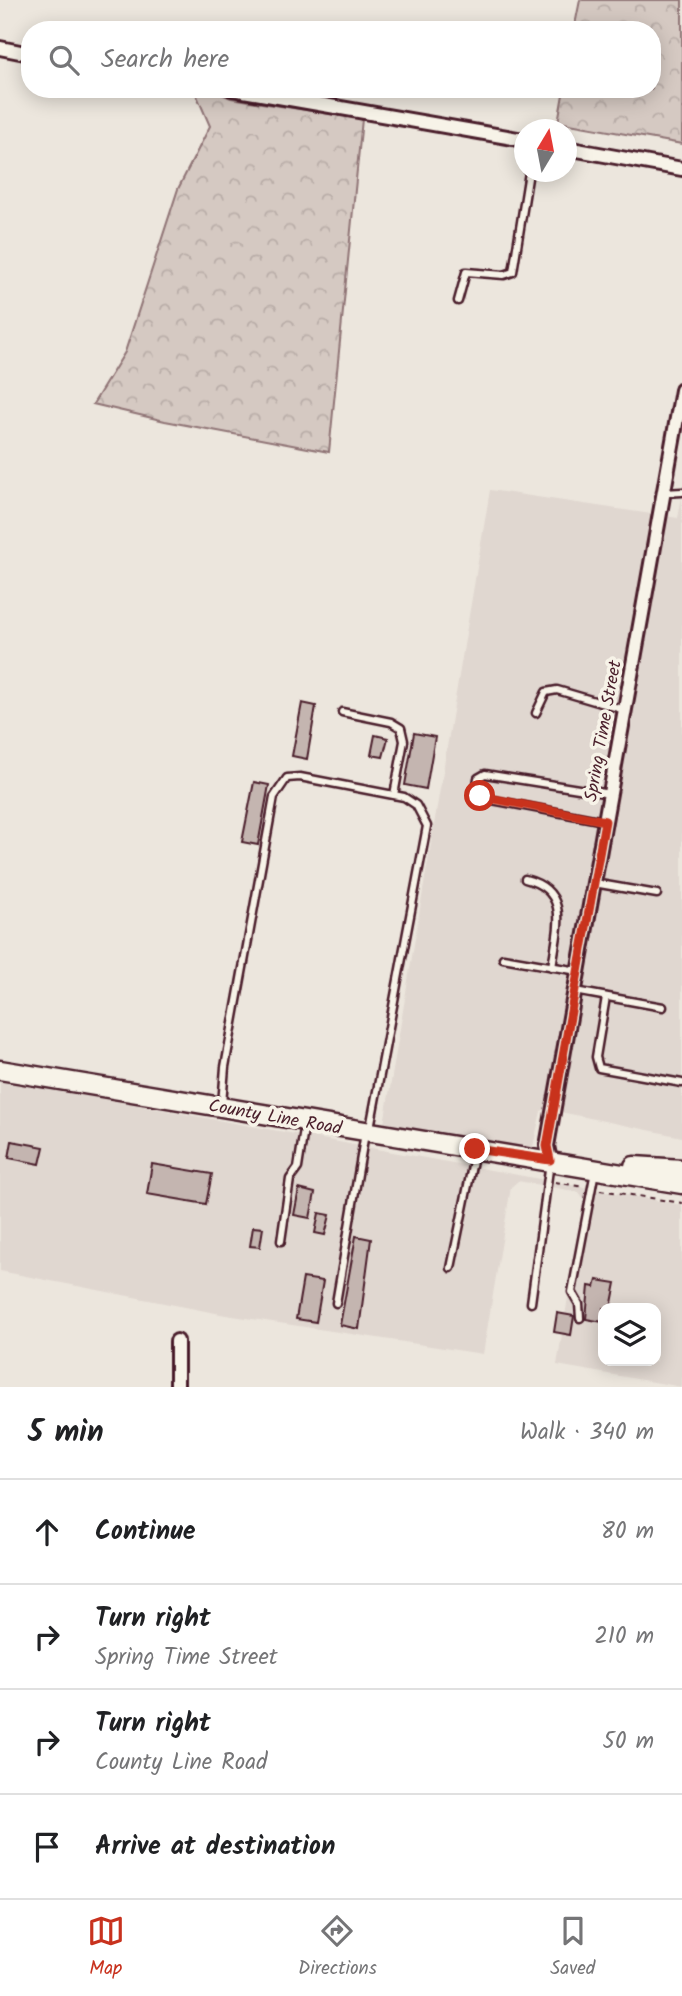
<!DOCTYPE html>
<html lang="en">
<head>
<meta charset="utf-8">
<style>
	body { margin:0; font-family:Kalam,sans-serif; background:#f6f6f6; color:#202124 }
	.controls { position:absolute; right:21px; bottom:21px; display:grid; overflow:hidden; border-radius:14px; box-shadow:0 4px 18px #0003 }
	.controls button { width:63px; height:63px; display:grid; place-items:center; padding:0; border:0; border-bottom:2px solid #e0e0e0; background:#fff; color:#202124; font:35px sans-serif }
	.compass { position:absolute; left:514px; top:119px; width:63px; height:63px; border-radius:50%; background:#fff; box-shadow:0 4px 18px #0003; rotate:10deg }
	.stop { position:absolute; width:21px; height:21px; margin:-16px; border:5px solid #c8321e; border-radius:50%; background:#fff }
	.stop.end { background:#c8321e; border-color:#fff; box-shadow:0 2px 7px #0008 }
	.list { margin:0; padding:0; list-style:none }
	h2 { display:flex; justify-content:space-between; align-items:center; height:91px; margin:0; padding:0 28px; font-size:30px }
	h2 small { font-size:23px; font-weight:400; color:#757577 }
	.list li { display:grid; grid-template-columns:46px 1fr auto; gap:21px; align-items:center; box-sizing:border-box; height:105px; padding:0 28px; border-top:2px solid #e0e0e0 }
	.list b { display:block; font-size:26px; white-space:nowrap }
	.list p { margin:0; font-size:23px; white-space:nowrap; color:#757577 }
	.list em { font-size:23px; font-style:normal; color:#757577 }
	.icon { flex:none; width:38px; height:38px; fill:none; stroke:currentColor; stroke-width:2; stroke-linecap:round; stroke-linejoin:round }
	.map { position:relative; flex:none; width:682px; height:1387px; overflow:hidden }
	.search { position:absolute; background:#fff; box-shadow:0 4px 18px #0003; left:21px; right:21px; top:21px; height:77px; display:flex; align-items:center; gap:18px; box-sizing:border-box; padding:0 24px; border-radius:28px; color:#757577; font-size:26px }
	.sheet { height:511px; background:#fff }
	nav { display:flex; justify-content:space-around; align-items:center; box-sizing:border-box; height:98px; border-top:2px solid #e0e0e0; background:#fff; font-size:19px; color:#757577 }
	nav a { display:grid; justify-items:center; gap:4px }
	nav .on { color:#c8321e }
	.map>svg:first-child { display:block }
	.built { fill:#e0d7d0; fill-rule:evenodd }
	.forest { fill:url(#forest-crowns); stroke:#907476; stroke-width:2 }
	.building { fill:#c4b5b0; stroke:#4a1f2b; stroke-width:2 }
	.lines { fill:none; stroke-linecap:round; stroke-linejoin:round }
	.service-casing { stroke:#4a1f2b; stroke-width:11 }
	.minor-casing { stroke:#4a1f2b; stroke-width:18 }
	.secondary-casing { stroke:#4a1f2b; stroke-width:23 }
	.path { stroke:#4a1f2b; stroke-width:2; stroke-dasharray:5 5; stroke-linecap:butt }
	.service { stroke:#f7f3e8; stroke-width:6 }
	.minor { stroke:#f7f3e8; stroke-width:12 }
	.secondary { stroke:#f7f3e8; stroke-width:18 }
	.route { stroke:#c8321e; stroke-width:9 }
	.labels { text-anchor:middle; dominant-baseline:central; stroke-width:7; stroke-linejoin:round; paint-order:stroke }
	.street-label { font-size:18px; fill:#4a1f2b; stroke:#f7f3e8 }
</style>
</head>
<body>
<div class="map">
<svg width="682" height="1387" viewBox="0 0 682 1387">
	<defs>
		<pattern id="forest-crowns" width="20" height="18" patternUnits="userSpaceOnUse" patternTransform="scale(1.75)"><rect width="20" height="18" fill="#d5c9c2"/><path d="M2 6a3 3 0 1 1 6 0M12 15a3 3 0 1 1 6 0" fill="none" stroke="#b8aca7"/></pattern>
	</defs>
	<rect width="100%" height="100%" fill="#ece6dd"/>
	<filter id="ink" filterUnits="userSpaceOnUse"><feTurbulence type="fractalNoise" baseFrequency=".0143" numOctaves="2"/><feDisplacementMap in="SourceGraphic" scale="14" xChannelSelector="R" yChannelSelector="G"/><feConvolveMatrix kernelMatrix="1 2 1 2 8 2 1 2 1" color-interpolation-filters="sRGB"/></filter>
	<g filter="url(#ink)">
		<!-- built -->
		<g class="built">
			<polygon points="490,490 678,518 682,497 682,1137 546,1109 541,1111 532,1151 383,1130"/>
			<path d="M0,1080L682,1205V1387L557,1365L584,1199L579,1192L518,1181L511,1187L483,1354L226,1315L0,1271ZM603,1308H656V1361H603Z"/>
		</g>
		<!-- forest -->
		<g class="forest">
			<polygon points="580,0 682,0 682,144 558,122 564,89 652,89 652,30 574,30"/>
			<polygon points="194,89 210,89 231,98 362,119 329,452 165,421 93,404 125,352 178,189 210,126"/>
		</g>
		<!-- building -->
		<g class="building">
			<polygon points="302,703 316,706 307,759 292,756"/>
			<polygon points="414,733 435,737 426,789 405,785"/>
			<polygon points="375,735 388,738 383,757 371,755"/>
			<polygon points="254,782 269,785 258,845 242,842"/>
			<polygon points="12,1141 44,1147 40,1164 9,1158"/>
			<polygon points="152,1164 212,1174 206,1204 147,1194"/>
			<polygon points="299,1189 315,1193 310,1218 294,1215"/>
			<polygon points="319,1213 330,1215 325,1235 315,1233"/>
			<polygon points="253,1227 263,1228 260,1247 250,1246"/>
			<polygon points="356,1236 371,1239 359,1329 340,1325"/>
			<polygon points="303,1278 323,1281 316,1322 296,1319"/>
			<polygon points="597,1280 616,1283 611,1308 603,1308 603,1322 586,1319 589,1286 595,1287"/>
			<polygon points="557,1313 574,1316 571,1335 554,1332"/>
		</g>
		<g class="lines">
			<!-- service casing -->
			<g class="service-casing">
				<g id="service">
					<polyline points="458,301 466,272 504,275 513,272 529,172"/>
					<polyline points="664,493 682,492"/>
					<polyline points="342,712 391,722 401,728 404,741 394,795"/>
					<polyline points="536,713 546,692 557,690 625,710"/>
					<polyline points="604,821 487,799 476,791 478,778 485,774 610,794"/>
					<path d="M525,879C572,891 557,930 552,967"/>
					<polyline points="594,883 657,894"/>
					<polyline points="503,958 578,971"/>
					<polyline points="575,991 663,1007"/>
					<polyline points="606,997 596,1057 599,1068 682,1083"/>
					<polyline points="222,1104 225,1067 274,797 287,778 300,777 404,797 416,805 427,826 370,1128"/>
					<polyline points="281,1241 290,1179 298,1168 305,1123"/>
					<polyline points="451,1268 475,1151"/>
					<polyline points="336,1303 365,1133"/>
					<polyline points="531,1303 550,1162"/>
					<polyline points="580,1318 579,1304 572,1292 595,1171"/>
				</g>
			</g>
			<!-- minor casing -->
			<g class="minor-casing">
				<g id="minor">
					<polyline points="0,48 30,54"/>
					<polyline points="232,89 524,140"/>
					<polyline points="566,148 682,169"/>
					<polyline points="550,1160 547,1146 682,390"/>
					<polyline points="177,1341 177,1387"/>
				</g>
			</g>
			<!-- secondary casing -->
			<g class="secondary-casing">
				<g id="secondary">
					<polyline points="0,1070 682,1184"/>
					<polyline points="634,1166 682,1169"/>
				</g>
			</g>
			<!-- path -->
			<g class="path">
				<polyline points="555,1182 584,1187"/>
				<polyline points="600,1190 682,1203"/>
			</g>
			<!-- service -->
			<use href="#service" class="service"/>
			<!-- minor -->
			<use href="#minor" class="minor"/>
			<!-- secondary -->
			<use href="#secondary" class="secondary"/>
		</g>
	</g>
	<g class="lines" filter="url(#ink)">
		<!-- route -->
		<polyline class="route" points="475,1149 550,1160 547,1146 605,821 480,796"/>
	</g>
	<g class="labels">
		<!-- street labels -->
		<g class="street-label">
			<text transform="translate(604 731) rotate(-80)">Spring Time Street</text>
			<text transform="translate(275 1118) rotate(10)">County Line Road</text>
		</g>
	</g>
</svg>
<div class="controls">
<button><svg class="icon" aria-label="layers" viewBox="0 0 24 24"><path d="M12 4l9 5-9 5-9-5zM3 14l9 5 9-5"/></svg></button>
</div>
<svg class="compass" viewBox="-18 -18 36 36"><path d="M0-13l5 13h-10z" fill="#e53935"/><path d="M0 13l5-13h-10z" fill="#757577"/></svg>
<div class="stop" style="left:480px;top:796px"></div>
<div class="stop end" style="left:475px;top:1149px"></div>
<div class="search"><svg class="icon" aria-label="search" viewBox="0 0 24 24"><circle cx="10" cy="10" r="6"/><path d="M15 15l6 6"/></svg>Search here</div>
</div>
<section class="sheet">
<h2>5 min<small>Walk · 340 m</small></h2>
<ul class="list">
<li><svg class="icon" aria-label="ahead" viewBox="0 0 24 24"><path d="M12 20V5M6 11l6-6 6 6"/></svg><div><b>Continue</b></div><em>80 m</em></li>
<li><svg class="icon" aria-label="right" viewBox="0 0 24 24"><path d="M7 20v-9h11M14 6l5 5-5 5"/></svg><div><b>Turn right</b><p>Spring Time Street</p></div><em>210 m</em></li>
<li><svg class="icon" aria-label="right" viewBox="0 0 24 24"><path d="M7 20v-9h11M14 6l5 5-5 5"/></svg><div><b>Turn right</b><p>County Line Road</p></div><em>50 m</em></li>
<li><svg class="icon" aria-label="arrive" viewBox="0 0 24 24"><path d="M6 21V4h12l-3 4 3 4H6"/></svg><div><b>Arrive at destination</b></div></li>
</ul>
</section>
<nav>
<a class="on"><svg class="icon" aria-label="map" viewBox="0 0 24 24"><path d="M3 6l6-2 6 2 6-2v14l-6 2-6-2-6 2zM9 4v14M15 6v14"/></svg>Map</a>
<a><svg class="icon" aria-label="directions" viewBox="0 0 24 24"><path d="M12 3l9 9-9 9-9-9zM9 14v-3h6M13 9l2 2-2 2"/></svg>Directions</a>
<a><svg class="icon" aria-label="saved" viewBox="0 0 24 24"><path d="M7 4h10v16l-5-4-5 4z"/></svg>Saved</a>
</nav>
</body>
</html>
